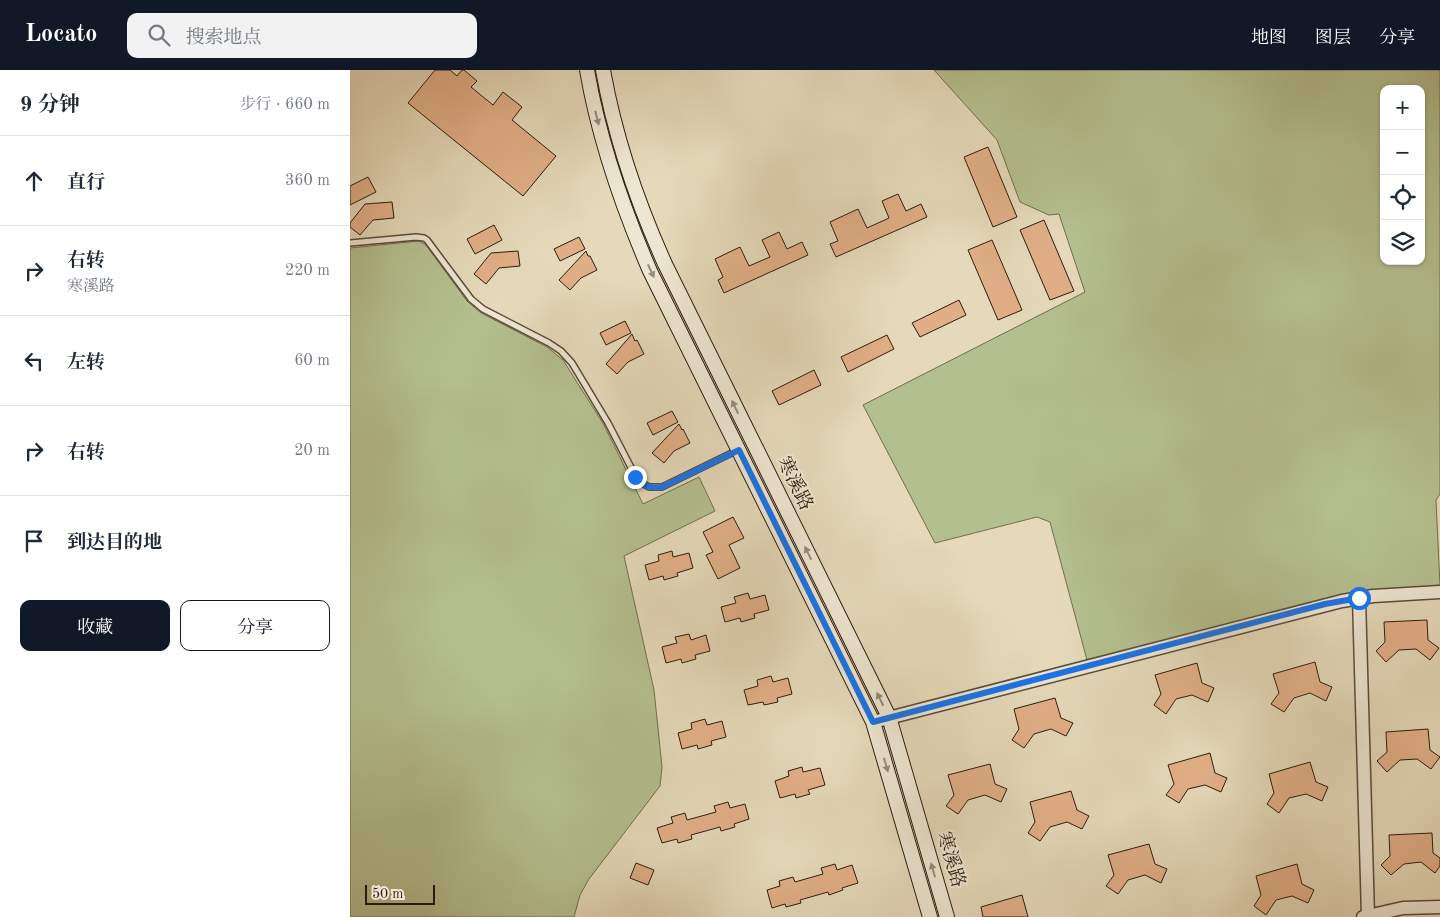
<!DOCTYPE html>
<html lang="zh">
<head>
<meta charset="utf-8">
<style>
	body { margin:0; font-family:"Old Standard TT","Noto Serif SC",serif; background:#f2f2f3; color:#1f2937 }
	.controls { position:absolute; right:15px; top:15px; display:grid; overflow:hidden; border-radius:10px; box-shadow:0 1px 4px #0004 }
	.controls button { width:45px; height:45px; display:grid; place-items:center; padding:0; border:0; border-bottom:1px solid #e0e1e3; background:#fff; color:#1f2937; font:25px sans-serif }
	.scale { position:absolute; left:15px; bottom:12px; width:70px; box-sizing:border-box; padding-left:5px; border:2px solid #2c1c0e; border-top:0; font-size:14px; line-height:18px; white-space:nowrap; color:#2c1c0e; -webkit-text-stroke:4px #eee6d2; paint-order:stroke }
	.stop { position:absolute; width:15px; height:15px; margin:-11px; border:4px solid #1a73e8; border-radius:50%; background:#fff }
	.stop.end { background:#1a73e8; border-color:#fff; box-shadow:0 1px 5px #0008 }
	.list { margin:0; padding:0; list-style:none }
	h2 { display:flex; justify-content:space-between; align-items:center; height:65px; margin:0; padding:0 20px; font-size:21px }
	h2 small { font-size:16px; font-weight:400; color:#747a83 }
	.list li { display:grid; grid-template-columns:32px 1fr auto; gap:15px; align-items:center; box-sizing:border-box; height:90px; padding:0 20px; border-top:1px solid #e0e1e3 }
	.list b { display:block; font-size:19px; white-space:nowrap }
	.list p { margin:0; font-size:16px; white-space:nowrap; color:#747a83 }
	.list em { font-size:16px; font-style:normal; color:#747a83 }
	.actions { display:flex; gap:10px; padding:15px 20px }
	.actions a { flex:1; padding:11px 0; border:1px solid #111827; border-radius:10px; text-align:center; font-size:18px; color:#111827 }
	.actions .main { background:#111827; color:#fff }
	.icon { flex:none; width:28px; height:28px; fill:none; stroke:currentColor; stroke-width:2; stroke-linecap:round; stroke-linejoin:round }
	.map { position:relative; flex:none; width:1090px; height:847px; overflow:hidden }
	header { display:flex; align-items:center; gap:30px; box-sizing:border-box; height:70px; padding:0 25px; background:#111827; color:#fff }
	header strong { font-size:24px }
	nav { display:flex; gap:28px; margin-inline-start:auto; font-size:18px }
	.search { width:350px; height:45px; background:#f2f2f3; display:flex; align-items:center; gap:12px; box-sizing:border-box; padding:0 18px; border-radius:10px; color:#747a83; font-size:19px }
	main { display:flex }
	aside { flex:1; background:#fff }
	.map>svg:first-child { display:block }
	.green { fill:#b4bf8f; stroke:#706e4e; fill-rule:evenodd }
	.building { fill:#e1af87; stroke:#2c1c0e }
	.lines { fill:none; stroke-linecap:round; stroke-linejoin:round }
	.service-casing { stroke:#5a4b39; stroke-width:8 }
	.tertiary-casing { stroke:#5a4b39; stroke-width:15 }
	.secondary-casing { stroke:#2c1c0e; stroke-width:16 }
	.service { stroke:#eee6d2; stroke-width:5 }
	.tertiary { stroke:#eee6d2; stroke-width:12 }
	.secondary { stroke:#eee6d2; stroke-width:14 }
	.oneway { fill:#978b7a }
	.route { stroke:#1a73e8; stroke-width:6 }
	.labels { text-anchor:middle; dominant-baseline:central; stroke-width:4; stroke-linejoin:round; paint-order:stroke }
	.street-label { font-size:19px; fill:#2c1c0e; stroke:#eee6d2 }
</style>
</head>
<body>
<header>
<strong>Locato</strong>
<div class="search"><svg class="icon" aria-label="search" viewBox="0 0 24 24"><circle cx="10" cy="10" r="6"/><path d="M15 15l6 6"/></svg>搜索地点</div>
<nav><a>地图</a><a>图层</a><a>分享</a></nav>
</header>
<main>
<aside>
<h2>9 分钟<small>步行 · 660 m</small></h2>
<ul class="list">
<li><svg class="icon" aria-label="ahead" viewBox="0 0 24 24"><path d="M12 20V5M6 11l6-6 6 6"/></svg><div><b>直行</b></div><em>360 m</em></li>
<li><svg class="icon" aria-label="right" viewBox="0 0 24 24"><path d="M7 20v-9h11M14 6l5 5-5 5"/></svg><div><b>右转</b><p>寒溪路</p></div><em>220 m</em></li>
<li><svg class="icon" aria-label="left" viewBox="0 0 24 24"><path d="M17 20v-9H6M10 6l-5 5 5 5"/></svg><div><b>左转</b></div><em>60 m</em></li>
<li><svg class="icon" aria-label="right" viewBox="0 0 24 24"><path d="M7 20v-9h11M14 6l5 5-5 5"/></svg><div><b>右转</b></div><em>20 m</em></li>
<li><svg class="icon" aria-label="arrive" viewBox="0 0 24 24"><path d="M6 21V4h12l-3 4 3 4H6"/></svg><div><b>到达目的地</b></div></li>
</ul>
<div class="actions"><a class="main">收藏</a><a>分享</a></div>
</aside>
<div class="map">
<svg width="1090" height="847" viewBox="0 0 1090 847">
	<rect width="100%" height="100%" fill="#e5d9b9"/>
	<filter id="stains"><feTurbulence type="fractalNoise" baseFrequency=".004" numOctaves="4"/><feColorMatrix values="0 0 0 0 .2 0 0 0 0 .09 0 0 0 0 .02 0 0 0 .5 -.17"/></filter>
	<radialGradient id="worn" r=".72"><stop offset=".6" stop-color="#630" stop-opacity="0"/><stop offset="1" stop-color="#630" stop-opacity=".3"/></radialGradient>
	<!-- green -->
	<g class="green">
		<path d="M584,0H1090V424L1086,430L1090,516L1022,520L991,525L737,590L700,452L687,447L585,473L513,335L735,222L709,144L699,145L670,132L647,70ZM1034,19H1071V191H1034Z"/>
		<polygon points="69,171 76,175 117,231 131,243 197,277 213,290 254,355 293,434 349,407 365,441 274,486 304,620 312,697 310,716 239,809 230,825 224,847 0,847 0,178"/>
	</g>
	<!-- building -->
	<g class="building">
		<polygon points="85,0 100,0 107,6 112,0 114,0 127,11 121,17 143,35 153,22 172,37 162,50 206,86 173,126 58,33"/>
		<polygon points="638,77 667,147 643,157 614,87"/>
		<polygon points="18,107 26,122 0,135 0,116"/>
		<polygon points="548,124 556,141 571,134 577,147 486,187 480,174 488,171 480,152 508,139 517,158 539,148 532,131"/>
		<polygon points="42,132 44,148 23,150 10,165 0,157 0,153 15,134"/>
		<polygon points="694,150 724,221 700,230 670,160"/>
		<polygon points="144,155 152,170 125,184 117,169"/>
		<polygon points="429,162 437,179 452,172 458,185 374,223 368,210 373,207 365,189 390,177 399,196 420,187 412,170"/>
		<polygon points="229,167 235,179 210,191 204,179"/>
		<polygon points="642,170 672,240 648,250 618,180"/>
		<polygon points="168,181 170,196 149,198 136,214 124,204 141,183"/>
		<polygon points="236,181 238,186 240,186 247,200 231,208 220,220 209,210"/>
		<polygon points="609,230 616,245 570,267 562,253"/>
		<polygon points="275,251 281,263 256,275 250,263"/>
		<polygon points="282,264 285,271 287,270 294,284 278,292 267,304 256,294"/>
		<polygon points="537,265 544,279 498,302 491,287"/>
		<polygon points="464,300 471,315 429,335 422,321"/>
		<polygon points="322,341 328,352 303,365 297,353"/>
		<polygon points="329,354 332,360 333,359 340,373 324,381 314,393 302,383"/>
		<polygon points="383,447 394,468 379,475 390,498 368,509 356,485 363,482 353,462"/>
		<polygon points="322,481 323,487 339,483 343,498 327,503 328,506 314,510 313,506 299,510 295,495 309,491 308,485"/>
		<polygon points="398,523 400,529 415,525 419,540 404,544 405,548 391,552 390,548 375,552 371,537 386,533 384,527"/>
		<polygon points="1077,550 1078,570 1089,578 1080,590 1066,579 1049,580 1036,592 1026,581 1035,572 1034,552"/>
		<polygon points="339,564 341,570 356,565 360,581 345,585 346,589 332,593 331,589 316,593 312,577 327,573 325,567"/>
		<polygon points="965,592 970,612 982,617 976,631 960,623 944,628 934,642 921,634 929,623 923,604"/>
		<polygon points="847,593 852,613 864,618 858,632 842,625 826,629 816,644 804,635 811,624 805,605"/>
		<polygon points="421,606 423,612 438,608 442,624 427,628 428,632 414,635 413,632 398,635 394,620 408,616 407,610"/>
		<polygon points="705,628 711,648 723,653 716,666 701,659 684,664 674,678 662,670 669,659 664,639"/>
		<polygon points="355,649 357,655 372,651 376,667 361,671 362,675 348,679 347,675 332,679 328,663 342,659 341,653"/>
		<polygon points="1078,659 1080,680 1090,687 1081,699 1067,689 1050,690 1037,702 1027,691 1037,682 1036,662"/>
		<polygon points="860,683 865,703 877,708 871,722 855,715 838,719 829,733 816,725 824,714 818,695"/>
		<polygon points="960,692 966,712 978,717 972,731 956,724 939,728 929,743 917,734 924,723 919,704"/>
		<polygon points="640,694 645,714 657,719 651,732 635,725 618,730 608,744 596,736 604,725 598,705"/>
		<polygon points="452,697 453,702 470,698 475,715 458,720 460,724 446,728 445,724 430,728 425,711 439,706 438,701"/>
		<polygon points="721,721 727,740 739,746 732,759 717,752 700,757 690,771 678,763 685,752 680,732"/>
		<polygon points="378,732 380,738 395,734 399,749 384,754 385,757 371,761 370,757 341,765 342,769 328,773 327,769 312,773 307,758 323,753 321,747 335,743 337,750 366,742 364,736"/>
		<polygon points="1082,763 1083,783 1090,788 1090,796 1085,803 1071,792 1054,794 1041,805 1031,795 1040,786 1039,765"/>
		<polygon points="799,774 805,794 817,799 811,813 795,805 778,810 768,824 756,816 764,805 758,785"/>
		<polygon points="286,793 304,800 298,815 280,808"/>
		<polygon points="485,794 487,800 502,795 508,813 492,818 493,820 479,825 478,822 450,830 451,833 436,837 435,834 422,838 417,820 430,816 429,811 443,807 445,812 473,804 471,798"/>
		<polygon points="947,794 952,814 964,820 958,833 942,826 926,830 916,845 904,836 911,825 906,806"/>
		<polygon points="672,825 678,847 633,847 631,837"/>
	</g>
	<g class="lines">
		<!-- service casing -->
		<g class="service-casing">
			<polyline id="service" points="0,173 66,167 74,168 77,170 121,229 133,239 199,273 211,281 222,293 258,353 288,411 299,417 312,417 388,380"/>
		</g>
		<!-- tertiary casing -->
		<g class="tertiary-casing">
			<g id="tertiary">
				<polyline points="1009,528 1018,846"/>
				<polyline points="523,652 992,531 1023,526 1090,522"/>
				<polyline points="1013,847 1053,838 1090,837"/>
			</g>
		</g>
		<!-- secondary casing -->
		<g class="secondary-casing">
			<g id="secondary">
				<path d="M237,0C249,70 272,136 300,201L523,652L580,847"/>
				<path d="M253,0C265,67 287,132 315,194L539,647L597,847"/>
			</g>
		</g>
		<!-- service -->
		<use href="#service" class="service"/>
		<!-- tertiary -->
		<use href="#tertiary" class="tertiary"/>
		<!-- secondary -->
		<use href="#secondary" class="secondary"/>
	</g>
	<!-- one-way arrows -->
	<defs><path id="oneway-solid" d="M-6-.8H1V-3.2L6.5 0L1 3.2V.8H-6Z" transform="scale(1.25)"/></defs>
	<g class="oneway">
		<use href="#oneway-solid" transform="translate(247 48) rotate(76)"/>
		<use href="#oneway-solid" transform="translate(301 201) rotate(65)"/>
		<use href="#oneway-solid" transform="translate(385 337) rotate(-116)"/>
		<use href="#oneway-solid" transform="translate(458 483) rotate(-116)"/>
		<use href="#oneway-solid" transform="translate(530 629) rotate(-116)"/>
		<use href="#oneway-solid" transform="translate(536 695) rotate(74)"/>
		<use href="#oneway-solid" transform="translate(583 800) rotate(-106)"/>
	</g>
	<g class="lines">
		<!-- route -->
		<path class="route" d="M285,407C292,416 301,419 312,417L389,380L523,652L975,534L1009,528"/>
	</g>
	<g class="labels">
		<!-- street labels -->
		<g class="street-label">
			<text transform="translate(444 414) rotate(64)">寒溪路</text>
			<text transform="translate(600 790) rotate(74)">寒溪路</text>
		</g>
	</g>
	<rect width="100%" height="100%" filter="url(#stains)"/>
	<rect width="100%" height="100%" fill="url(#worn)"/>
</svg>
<div class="controls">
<button>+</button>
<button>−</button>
<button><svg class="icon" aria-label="locate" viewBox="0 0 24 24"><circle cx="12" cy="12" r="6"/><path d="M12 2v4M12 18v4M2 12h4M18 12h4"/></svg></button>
<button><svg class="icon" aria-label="layers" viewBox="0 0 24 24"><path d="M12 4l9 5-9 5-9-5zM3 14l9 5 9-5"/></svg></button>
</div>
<div class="scale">50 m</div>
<div class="stop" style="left:1009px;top:528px"></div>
<div class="stop end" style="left:285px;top:407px"></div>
</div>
</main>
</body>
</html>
